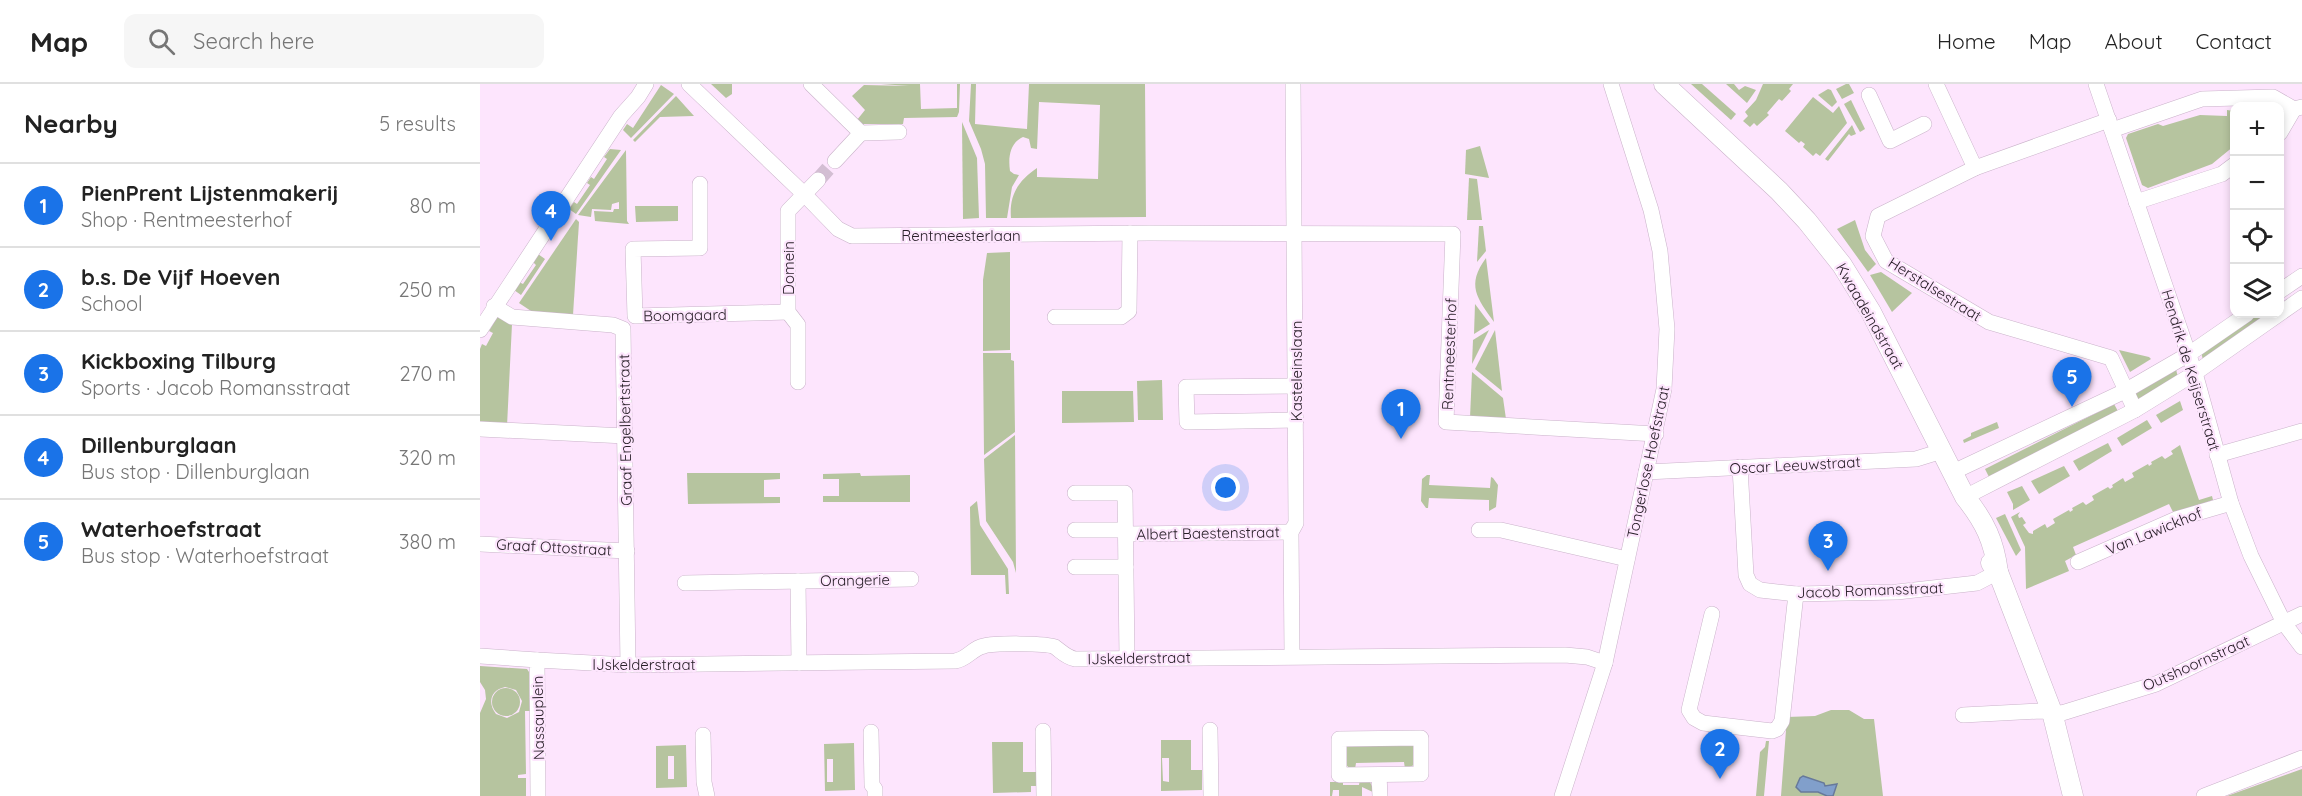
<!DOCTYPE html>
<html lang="en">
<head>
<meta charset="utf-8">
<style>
	body { margin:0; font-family:Quicksand,sans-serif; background:#f6f6f6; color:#222 }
	.controls { position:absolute; right:18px; top:18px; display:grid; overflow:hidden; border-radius:12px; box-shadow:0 3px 9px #0003 }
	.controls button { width:54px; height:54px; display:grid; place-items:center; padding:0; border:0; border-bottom:2px solid #e0e0e0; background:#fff; color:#222; font:30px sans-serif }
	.you { position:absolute; left:746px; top:404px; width:21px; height:21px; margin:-15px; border:4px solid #fff; border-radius:50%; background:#1a73e8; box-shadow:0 0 0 9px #1a73e833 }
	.badge { display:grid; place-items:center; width:39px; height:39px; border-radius:50%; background:#1a73e8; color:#fff; font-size:20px; font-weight:700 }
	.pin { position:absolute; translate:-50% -50px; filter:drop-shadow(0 2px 3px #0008) }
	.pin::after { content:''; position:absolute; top:32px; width:21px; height:18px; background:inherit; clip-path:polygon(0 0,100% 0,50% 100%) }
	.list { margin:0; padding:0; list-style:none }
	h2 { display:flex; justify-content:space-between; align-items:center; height:78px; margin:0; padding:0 24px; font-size:26px }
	h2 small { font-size:20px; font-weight:400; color:#767676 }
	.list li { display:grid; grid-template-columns:39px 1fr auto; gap:18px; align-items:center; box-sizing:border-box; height:84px; padding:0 24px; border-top:2px solid #e0e0e0 }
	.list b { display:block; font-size:22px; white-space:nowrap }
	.list p { margin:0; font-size:20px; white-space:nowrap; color:#767676 }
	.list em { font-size:20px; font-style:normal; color:#767676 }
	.icon { flex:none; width:33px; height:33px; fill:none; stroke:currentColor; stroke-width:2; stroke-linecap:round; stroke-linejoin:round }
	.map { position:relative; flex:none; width:1822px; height:712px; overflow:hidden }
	header { display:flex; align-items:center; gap:36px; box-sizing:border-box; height:84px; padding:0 30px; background:#fff; border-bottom:2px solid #e0e0e0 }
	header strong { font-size:28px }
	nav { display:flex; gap:33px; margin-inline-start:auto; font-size:21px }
	.search { width:420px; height:54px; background:#f6f6f6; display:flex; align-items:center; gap:15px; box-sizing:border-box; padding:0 21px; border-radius:12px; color:#767676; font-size:22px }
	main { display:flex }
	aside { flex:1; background:#fff }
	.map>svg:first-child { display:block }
	.green { fill:#b6c49f; fill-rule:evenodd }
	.water { fill:#819fcb; stroke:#67799a; stroke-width:1.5 }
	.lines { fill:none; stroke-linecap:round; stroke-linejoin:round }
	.minor-tunnel { stroke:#d3bed3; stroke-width:15; stroke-dasharray:15 8; stroke-linecap:butt }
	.minor-casing { stroke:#cab3ca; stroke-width:16 }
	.tertiary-casing { stroke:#cab3ca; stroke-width:21 }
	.minor { stroke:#fff; stroke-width:15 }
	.tertiary { stroke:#fff; stroke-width:20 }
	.labels { text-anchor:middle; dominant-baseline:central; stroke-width:4.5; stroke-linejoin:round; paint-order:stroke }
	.street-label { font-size:15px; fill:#292029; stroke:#fde5fd }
</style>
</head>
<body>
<header>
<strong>Map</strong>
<div class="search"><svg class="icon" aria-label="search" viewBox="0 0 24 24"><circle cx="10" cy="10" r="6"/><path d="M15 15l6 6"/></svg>Search here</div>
<nav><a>Home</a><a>Map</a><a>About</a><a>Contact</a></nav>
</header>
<main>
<aside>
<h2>Nearby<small>5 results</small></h2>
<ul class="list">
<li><span class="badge">1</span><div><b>PienPrent Lijstenmakerij</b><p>Shop · Rentmeesterhof</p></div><em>80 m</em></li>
<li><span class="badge">2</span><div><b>b.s. De Vijf Hoeven</b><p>School</p></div><em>250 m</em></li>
<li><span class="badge">3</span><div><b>Kickboxing Tilburg</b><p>Sports · Jacob Romansstraat</p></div><em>270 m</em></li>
<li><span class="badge">4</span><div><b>Dillenburglaan</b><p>Bus stop · Dillenburglaan</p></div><em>320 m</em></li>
<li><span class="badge">5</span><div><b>Waterhoefstraat</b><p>Bus stop · Waterhoefstraat</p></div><em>380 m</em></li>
</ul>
</aside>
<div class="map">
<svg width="1822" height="712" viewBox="0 0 1822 712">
	<rect width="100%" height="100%" fill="#fde5fd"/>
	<!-- green -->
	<g class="green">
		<polygon points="231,0 252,0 252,10 246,14"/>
		<polygon points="401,0 440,0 441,25 477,24 477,0 480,0 479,28 477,33 424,34 423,40 381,40 377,36 385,26 372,12 384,1 429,2"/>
		<path d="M491,0H496L495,40L547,45L549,0H665L666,133L531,134C529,111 538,97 557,84V93L618,95L620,21L559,18L557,65L551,64L549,55L543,53C530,59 528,73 530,87L534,90L539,91L532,103L527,134H506L505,80L501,65L489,37Z"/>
		<polygon points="1211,0 1222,0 1256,30 1251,36"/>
		<polygon points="1246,0 1254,0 1259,6 1265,2 1276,6 1267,19"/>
		<polygon points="1283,0 1313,0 1309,5 1311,7 1302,17 1299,15 1287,29 1289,31 1277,42 1274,39 1270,43 1263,37 1268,32 1265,28 1276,16"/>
		<polygon points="1366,0 1369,0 1374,9 1362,15 1356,5"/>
		<polygon points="181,1 194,10 151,54 143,46 147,40 153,44"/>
		<polygon points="1348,5 1351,6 1357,18 1352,23 1338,11"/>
		<polygon points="196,12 214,32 180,33 155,58 153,56"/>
		<polygon points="1333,13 1353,29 1359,22 1367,39 1340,72 1336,69 1333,72 1323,63 1325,60 1321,57 1319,59 1305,47"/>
		<polygon points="1371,16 1385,45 1380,48 1364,20"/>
		<polygon points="1747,26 1754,27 1754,62 1732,80 1668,104 1662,101 1646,54 1648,50 1678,40 1683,42 1720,31 1747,32"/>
		<polygon points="482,38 497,74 499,134 483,135"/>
		<polygon points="1372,41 1376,50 1371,52 1369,50 1348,77 1345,75"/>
		<polygon points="1000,62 1009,94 985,90 986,66"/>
		<polygon points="130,65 141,66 96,130 89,125 94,118 97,120 110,101 107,99 111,93 114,95 127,75 124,73"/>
		<polygon points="146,66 147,137 149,140 115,137 114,127 133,128 134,125 139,125 139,118 132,120 131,126 112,125 111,133 98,131"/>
		<polygon points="989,94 997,95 1002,136 987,136"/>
		<polygon points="155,122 198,122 198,137 156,138"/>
		<polygon points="96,135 99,138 93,231 51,227 39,219"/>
		<polygon points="1375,136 1385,166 1396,180 1388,188 1357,145"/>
		<polygon points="999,142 1003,142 1006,167 997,178"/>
		<polygon points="530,168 530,266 503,267 503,196 507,169"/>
		<polygon points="58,170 65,175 41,211 34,206 39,198 43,200 56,181 53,178"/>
		<path d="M1006,174L1014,238C997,214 986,201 1006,174Z"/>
		<polygon points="1401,188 1432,209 1412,228 1390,191"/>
		<polygon points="995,220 1010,240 994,250"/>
		<polygon points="1776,230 1792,230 1723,276 1721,268"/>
		<polygon points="23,232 32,240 27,342 0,340 0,265 2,260 6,262 13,249 9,247 17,233 21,235"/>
		<polygon points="1009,246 992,280 993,256"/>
		<polygon points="1015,246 1022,307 995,285"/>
		<polygon points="1639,266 1669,273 1671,275 1650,288"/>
		<polygon points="531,269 531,276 534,277 535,348 504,371 503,269"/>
		<polygon points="1696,285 1698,294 1656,319 1651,310"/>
		<polygon points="992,288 1023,314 1026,335 990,334"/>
		<polygon points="682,296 683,336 658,336 657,297"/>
		<polygon points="582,307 653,307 654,338 582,339"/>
		<polygon points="1700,317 1703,326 1681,339 1676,331"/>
		<polygon points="1634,320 1639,329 1509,393 1505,385"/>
		<polygon points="1667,336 1672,344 1642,362 1637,354"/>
		<polygon points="1517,338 1519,344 1484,359 1483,356 1491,352 1491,349"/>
		<polygon points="535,351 536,489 533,478 506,437 504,375"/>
		<polygon points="1628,359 1632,367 1599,387 1593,377"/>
		<polygon points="1700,361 1719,416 1732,412 1733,416 1694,430 1689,420 1593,463 1596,471 1585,477 1589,487 1546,505 1545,463 1531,433 1540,428 1538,431 1539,434 1542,433 1546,439 1543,441 1549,449 1553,450 1553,447 1565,440 1567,444 1575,439 1573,435 1589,426 1590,428 1593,426 1592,424 1603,418 1606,421 1614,416 1612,412 1628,403 1630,405 1633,403 1632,401 1643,394 1645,398 1654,393 1652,389 1668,380 1669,382 1672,380 1671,378 1682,372 1685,375 1693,370 1691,367"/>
		<polygon points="1584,382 1590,392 1559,410 1551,397"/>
		<polygon points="207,389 300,389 300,395 284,396 284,413 300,413 300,419 208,420"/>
		<polygon points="380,389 381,392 430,391 430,418 343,418 343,412 359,412 359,395 343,395 343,390"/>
		<polygon points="947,391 950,391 949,401 1010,404 1011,393 1013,394 1018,401 1016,423 1009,427 1009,416 949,414 948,424 946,424 941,417 942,395"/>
		<polygon points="1542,402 1550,416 1533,426 1533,420 1527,408"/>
		<polygon points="497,417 500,441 528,485 529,510 526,510 525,491 491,491 490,423"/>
		<polygon points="1525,430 1541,466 1536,472 1516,434"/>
		<path d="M0,582L47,585L49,588L50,627H45L46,690L38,691V694H46V712H0V629L6,615L5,606L0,598ZM25,603L36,606L42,617L39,628L27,634L16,630C7,618 11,606 25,603Z"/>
		<circle cx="26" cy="618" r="14"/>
		<polygon points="1351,626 1369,626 1384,635 1394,635 1403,712 1301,712 1307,633 1335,632"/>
		<path d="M681,656H711V686H722V706L681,707ZM682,674H689V698L683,697Z"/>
		<polygon points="1286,657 1289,657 1284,712 1276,712 1280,668 1285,663"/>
		<polygon points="512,658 543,658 543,688 559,688 559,702 551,702 551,708 513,709"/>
		<path d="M374,659L375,706L345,707L344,660ZM347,675H353V698H347Z"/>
		<polygon points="931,660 934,662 934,681 925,685 924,678 876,679 875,685 869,684 863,677 866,662"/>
		<path d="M206,661L207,703L176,704V662ZM188,672H194V695H188Z"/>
		<polygon points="1822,685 1822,712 1747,712"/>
		<polygon points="880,695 890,698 895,709 882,703 882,712 859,712 859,706 853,706 852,712 850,712 850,698 863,698 863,701 879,701"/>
	</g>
	<!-- water -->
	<polygon class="water" points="1323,692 1344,699 1345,702 1357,700 1353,712 1347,712 1338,708 1321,708 1316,703 1320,694"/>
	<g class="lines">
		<!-- minor-tunnel -->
		<polyline class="minor-tunnel" points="338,96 355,77"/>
		<!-- minor casing -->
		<g class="minor-casing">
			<g id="minor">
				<polyline points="209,0 324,110 358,145 372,152 669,149 973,150 966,338 1176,350"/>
				<polyline points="331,0 381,49 419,48"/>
				<polyline points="1456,0 1495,84"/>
				<polyline points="1616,0 1715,289 1751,419 1771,472 1804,539 1822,563"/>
				<polyline points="1389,11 1410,57 1444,40"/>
				<polyline points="1629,36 1495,84 1398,132 1393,152 1406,177 1509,238 1631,274 1655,326"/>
				<polyline points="1632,46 1722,15 1793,13 1814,25 1822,23"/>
				<polyline points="1800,49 1814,25"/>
				<polyline points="355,77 381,49"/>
				<polyline points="220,100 220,164 153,165 155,232 308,228"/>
				<polyline points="1656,118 1742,90 1754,81"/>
				<polyline points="1800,207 1822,192"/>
				<polyline points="14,222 32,233 133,241 143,245 148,581"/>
				<polyline points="575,233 641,233 649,227 650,149"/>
				<polyline points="0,246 141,32 158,13 166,0"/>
				<polyline points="318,298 318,241 308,228 308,127 338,96"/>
				<polyline points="816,302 706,303 707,338 816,336"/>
				<polyline points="0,345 145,352"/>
				<polyline points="1737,371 1822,347"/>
				<polyline points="1260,383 1266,491 1270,500 1280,506 1316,510 1417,508 1497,499 1518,488"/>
				<polyline points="1166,388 1436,375 1462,367"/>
				<polyline points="1473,388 1645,307 1709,270 1767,230"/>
				<polyline points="595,409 645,409 647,574"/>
				<polyline points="1485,413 1655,326 1715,289 1822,214"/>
				<polyline points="595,446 646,446"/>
				<polyline points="999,446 1021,446 1147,475"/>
				<polyline points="646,450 811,448"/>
				<polyline points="0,460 147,467"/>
				<polyline points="1598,478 1696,435 1751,419"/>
				<polyline points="595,483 646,483"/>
				<polyline points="318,497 319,579"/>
				<polyline points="205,499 431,495"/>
				<polyline points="1232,530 1209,626 1214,634 1223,639 1292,647 1297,645 1302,637 1316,510"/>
				<polyline points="0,572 57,576 58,712"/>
				<polyline points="812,572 811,448 816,439 813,0"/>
				<path d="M57,576L148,581L475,577C488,575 492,564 504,562C513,559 567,559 575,563C582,568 586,573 595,575L1085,571L1107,573L1125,579"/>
				<polyline points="1483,631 1561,627 1582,629 1676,600 1822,530"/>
				<polyline points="730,646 731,712"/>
				<polyline points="563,647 564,712"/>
				<polyline points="391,648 392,701 395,705 395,712"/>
				<polyline points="223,651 224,698 227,712"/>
				<polygon points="941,654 941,690 859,691 859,655"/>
				<polyline points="899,691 900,712"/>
				<polyline points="1082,712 1125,579 1184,305 1187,245 1180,167 1171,126 1131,0"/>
				<polyline points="1724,712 1822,674"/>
			</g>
		</g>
		<!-- tertiary casing -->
		<g class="tertiary-casing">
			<g id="tertiary">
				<path d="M1184,0L1299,107L1327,137L1362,181L1391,228L1485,413C1505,438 1514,457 1518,488"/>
				<polyline points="1511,479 1518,488 1572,628 1593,712"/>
			</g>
		</g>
		<!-- minor -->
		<use href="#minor" class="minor"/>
		<!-- tertiary -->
		<use href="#tertiary" class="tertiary"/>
	</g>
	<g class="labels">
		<!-- street labels -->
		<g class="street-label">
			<text x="481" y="151">Rentmeesterlaan</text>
			<text transform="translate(308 184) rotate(-90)">Domein</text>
			<text transform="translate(1455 205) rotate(32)">Herstalsestraat</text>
			<text transform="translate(205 231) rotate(-1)">Boomgaard</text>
			<text transform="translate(1390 232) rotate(60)">Kwaadeindstraat</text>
			<text transform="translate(969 270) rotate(-88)">Rentmeesterhof</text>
			<text transform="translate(1711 286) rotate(73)">Hendrik de Keijserstraat</text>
			<text transform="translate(816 287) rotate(-90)">Kasteleinslaan</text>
			<text transform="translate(145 346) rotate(-91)">Graaf Engelbertstraat</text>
			<text transform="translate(1168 378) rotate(-78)">Tongerlose Hoefstraat</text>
			<text transform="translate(1315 381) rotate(-3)">Oscar Leeuwstraat</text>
			<text transform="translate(1674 447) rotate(-22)">Van Lawickhof</text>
			<text transform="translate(728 449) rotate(-1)">Albert Baestenstraat</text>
			<text transform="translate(74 463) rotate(3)">Graaf Ottostraat</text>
			<text transform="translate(375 496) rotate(-1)">Orangerie</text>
			<text transform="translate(1390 506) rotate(-2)">Jacob Romansstraat</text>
			<text transform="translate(659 574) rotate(-1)">IJskelderstraat</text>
			<text transform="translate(1716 579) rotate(-24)">Outshoornstraat</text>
			<text x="164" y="580">IJskelderstraat</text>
			<text transform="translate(58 634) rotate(-91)">Nassauplein</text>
		</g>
	</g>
</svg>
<div class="controls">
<button>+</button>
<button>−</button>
<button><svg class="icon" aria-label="locate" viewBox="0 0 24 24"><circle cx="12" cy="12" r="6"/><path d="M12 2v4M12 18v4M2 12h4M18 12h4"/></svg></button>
<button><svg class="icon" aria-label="layers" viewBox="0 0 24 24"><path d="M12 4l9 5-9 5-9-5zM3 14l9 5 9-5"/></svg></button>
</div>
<div class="you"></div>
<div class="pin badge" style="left:921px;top:355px">1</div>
<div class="pin badge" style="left:1240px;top:695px">2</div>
<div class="pin badge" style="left:1348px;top:487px">3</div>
<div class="pin badge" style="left:71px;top:157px">4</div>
<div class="pin badge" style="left:1592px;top:323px">5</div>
</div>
</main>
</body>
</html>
